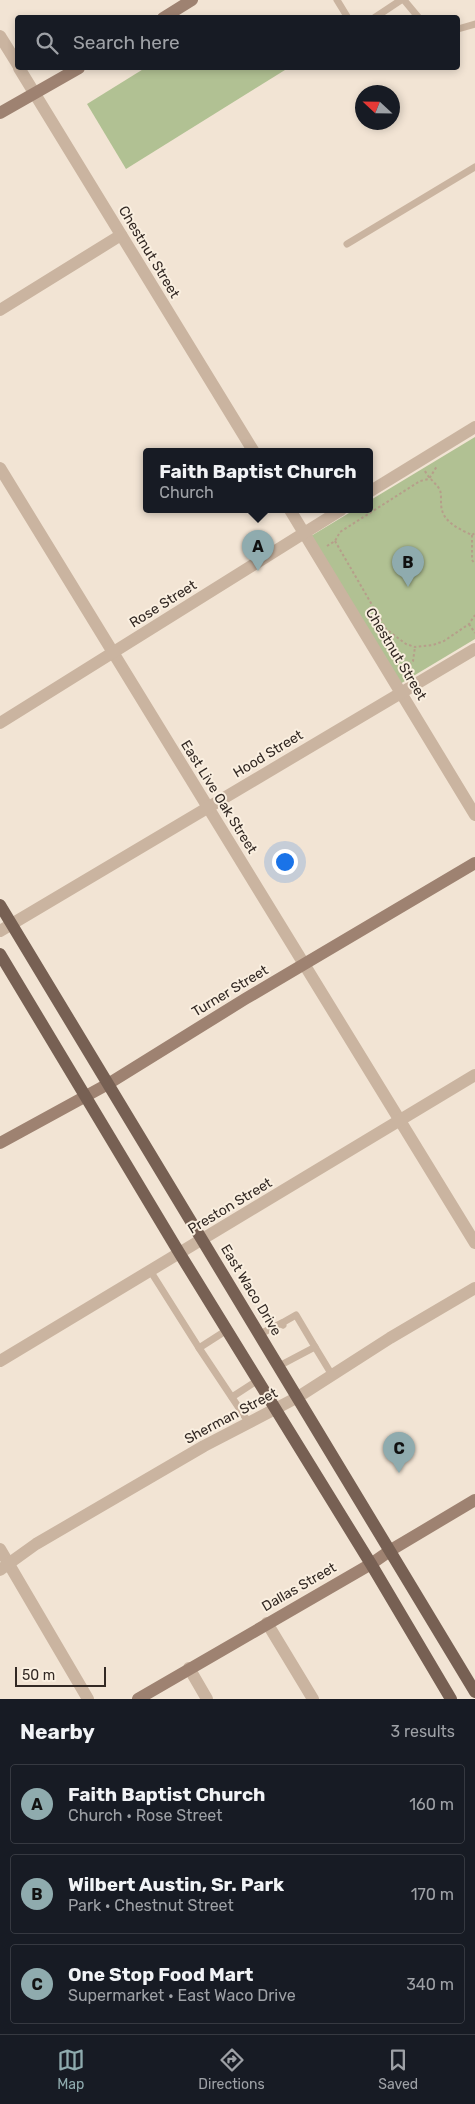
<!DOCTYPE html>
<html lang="en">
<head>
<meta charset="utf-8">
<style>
	body { margin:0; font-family:Rubik,sans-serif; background:#242831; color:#f1f3f6 }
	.compass { position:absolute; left:355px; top:85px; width:45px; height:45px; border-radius:50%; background:#171b24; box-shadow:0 2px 8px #0003; rotate:292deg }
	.scale { position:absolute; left:15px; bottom:12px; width:91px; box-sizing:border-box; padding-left:5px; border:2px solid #332924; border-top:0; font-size:14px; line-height:18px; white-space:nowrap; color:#332924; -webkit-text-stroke:4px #faefe0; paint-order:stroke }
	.you { position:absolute; left:284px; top:861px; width:18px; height:18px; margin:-12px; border:4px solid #fff; border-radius:50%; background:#1a73e8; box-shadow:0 0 0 8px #1a73e833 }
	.badge { display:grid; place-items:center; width:32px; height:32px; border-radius:50%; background:#8fabae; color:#111; font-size:16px; font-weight:700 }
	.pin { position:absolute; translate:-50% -41px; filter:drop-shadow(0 1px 2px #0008) }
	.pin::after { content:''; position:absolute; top:26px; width:18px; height:15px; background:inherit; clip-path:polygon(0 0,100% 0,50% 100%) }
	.popup { position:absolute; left:143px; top:448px; width:230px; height:65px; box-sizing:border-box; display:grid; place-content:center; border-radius:5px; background:#171b24; filter:drop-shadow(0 1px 4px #0005); font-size:16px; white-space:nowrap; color:#9ea1a6 }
	.popup b { font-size:19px; color:#f1f3f6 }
	.popup::after { content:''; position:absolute; left:50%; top:100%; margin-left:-10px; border:10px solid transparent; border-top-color:#171b24 }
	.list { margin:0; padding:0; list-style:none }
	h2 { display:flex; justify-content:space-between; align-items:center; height:65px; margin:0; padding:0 20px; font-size:21px }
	h2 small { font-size:16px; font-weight:400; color:#9ea1a6 }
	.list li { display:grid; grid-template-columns:32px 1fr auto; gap:15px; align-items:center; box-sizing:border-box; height:80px; margin:0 10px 10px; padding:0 10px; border:1px solid #363941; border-radius:5px }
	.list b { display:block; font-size:19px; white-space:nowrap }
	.list p { margin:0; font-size:16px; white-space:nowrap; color:#9ea1a6 }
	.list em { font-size:16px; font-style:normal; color:#9ea1a6 }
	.icon { flex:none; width:28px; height:28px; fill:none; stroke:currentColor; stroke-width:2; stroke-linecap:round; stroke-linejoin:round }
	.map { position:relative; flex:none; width:475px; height:1699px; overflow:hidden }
	.search { position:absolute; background:#171b24; box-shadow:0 2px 8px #0003; left:15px; right:15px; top:15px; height:55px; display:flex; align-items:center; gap:12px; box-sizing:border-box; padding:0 18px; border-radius:5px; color:#9ea1a6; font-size:19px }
	.sheet { height:335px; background:#171b24 }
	nav { display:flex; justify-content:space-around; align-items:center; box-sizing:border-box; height:70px; border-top:1px solid #363941; background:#171b24; font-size:14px; color:#9ea1a6 }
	nav a { display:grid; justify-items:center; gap:2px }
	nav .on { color:#8fabae }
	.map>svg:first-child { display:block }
	.green { fill:#b1c193 }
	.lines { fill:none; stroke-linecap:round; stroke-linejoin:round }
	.path { stroke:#b69e8a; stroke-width:2; stroke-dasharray:2.5 2.5; stroke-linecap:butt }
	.lane { stroke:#cab4a0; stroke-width:7 }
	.street { stroke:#cab4a0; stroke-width:12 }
	.secondary { stroke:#9e8271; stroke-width:12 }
	.primary { stroke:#776053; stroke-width:12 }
	.labels { text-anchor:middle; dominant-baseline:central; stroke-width:4; stroke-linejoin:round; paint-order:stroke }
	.street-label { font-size:14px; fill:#332924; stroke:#faefe0 }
</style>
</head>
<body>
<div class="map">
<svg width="475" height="1699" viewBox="0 0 475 1699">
	<rect width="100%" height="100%" fill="#f2e4d4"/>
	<!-- green -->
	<g class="green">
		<polygon points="145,68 284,68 285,70 126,169 87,104"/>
		<polygon points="475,437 475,639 400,684 311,536 354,510 369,510 369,501"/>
	</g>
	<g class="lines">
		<!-- path -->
		<g class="path">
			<path d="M425,471C429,479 436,483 440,490C442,496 440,504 442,510C445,523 461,530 472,535L475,533"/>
			<polyline points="472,535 472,560 475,564"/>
			<polyline points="335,541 386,629 406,644 415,647 433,645 444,641 469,624 475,615"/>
			<polyline points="327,546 335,541 340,532 420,481 429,479 437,466"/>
			<polyline points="469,624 475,633"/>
			<polyline points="402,672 413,661 415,647"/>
		</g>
		<!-- lane -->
		<g class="lane">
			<polyline points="337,0 348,18"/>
			<polyline points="404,0 419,18"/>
			<polyline points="374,18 401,0"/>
			<polyline points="458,29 475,24"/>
			<polyline points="347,244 475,167"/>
			<polyline points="151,1272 199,1348 227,1330"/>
			<polyline points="282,1323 296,1315 315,1347"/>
			<polyline points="260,1334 282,1323 283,1325"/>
			<polyline points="199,1348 249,1423"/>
			<polyline points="279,1366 315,1347 332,1375"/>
			<polyline points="232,1397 258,1380"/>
		</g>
		<!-- street -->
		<g class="street">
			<polyline points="0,36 18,65"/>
			<polyline points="19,68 254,452"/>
			<polyline points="0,310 121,235"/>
			<polyline points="0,468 475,1243"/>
			<polyline points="369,492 475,427"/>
			<polyline points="290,510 475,815"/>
			<polyline points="0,723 341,510"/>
			<polyline points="0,931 475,649"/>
			<polyline points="0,1361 475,1075"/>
			<polyline points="0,1549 88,1699"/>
			<polyline points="0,1570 36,1544 204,1446 298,1397 390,1338 475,1288"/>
			<polyline points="267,1623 313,1699"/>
			<polyline points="189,1668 207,1699"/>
		</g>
		<!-- secondary -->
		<g class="secondary">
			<polyline points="163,18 192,0"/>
			<polyline points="0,113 79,68"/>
			<polyline points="0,1143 108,1084 245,999 475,863"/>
			<polyline points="138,1699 371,1564 391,1550 475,1500"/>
		</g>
		<!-- primary -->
		<g class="primary">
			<polyline points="0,905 475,1692"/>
			<polyline points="0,954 180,1254 371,1564 451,1699"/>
		</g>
	</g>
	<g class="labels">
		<!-- street labels -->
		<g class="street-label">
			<text transform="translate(149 252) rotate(59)">Chestnut Street</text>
			<text transform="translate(163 604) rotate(-32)">Rose Street</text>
			<text transform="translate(396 654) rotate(59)">Chestnut Street</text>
			<text transform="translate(268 754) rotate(-31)">Hood Street</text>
			<text transform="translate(219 797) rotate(58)">East Live Oak Street</text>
			<text transform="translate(230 991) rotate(-31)">Turner Street</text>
			<text transform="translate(230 1206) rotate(-31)">Preston Street</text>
			<text transform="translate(251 1290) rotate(59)">East Waco Drive</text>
			<text transform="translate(231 1416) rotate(-28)">Sherman Street</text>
			<text transform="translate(299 1587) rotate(-30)">Dallas Street</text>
		</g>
	</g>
</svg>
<svg class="compass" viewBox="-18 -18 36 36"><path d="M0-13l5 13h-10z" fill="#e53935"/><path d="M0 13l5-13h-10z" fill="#9ea1a6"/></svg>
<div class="scale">50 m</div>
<div class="you"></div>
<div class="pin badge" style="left:258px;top:571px">A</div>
<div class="popup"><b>Faith Baptist Church</b>Church</div>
<div class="pin badge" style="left:408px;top:587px">B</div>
<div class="pin badge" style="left:399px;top:1473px">C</div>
<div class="search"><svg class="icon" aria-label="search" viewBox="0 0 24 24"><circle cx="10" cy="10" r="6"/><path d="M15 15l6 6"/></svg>Search here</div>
</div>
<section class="sheet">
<h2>Nearby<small>3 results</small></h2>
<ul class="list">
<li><span class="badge">A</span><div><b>Faith Baptist Church</b><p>Church · Rose Street</p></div><em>160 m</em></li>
<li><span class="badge">B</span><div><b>Wilbert Austin, Sr. Park</b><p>Park · Chestnut Street</p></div><em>170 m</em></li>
<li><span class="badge">C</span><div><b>One Stop Food Mart</b><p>Supermarket · East Waco Drive</p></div><em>340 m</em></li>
</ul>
</section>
<nav>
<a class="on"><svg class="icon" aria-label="map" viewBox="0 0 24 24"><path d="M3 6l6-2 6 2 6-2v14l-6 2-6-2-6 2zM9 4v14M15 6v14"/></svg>Map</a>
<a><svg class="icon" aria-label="directions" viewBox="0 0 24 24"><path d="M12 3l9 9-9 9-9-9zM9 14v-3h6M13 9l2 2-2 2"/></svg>Directions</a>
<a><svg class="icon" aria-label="saved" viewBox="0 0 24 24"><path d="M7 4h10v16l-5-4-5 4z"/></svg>Saved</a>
</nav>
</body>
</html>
